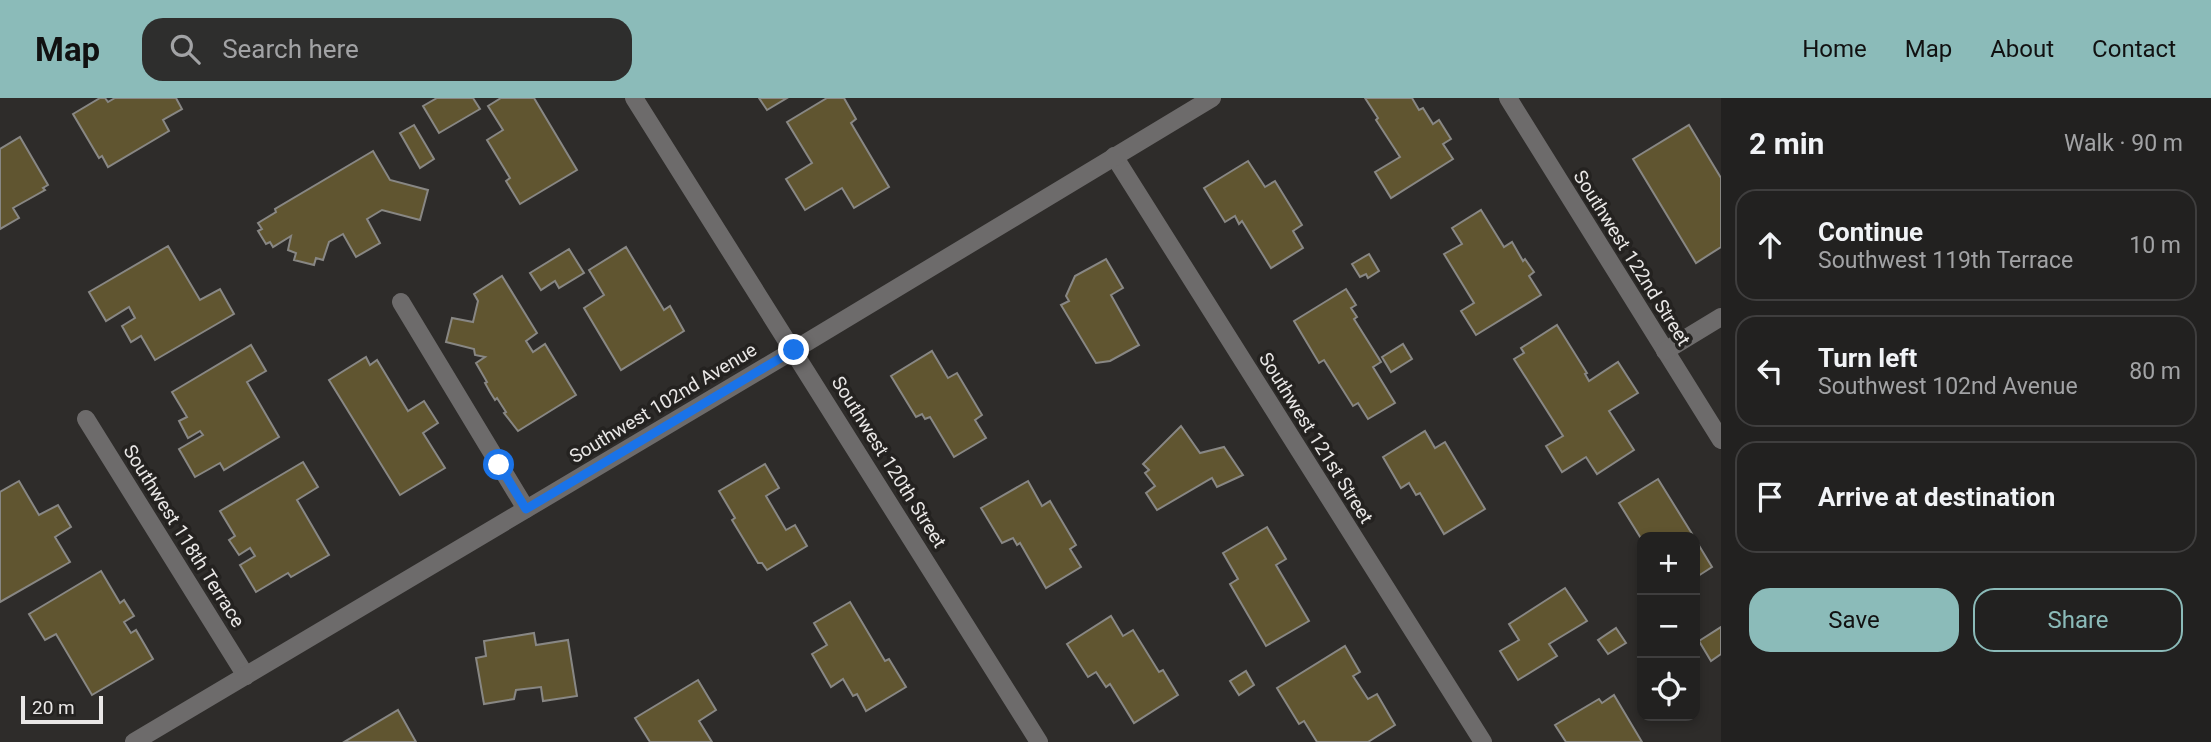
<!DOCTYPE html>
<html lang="en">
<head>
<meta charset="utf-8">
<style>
	body { margin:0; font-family:Roboto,sans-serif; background:#2e2e2d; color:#f1f3f6 }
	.controls { position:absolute; right:21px; bottom:21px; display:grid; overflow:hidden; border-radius:14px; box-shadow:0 4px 10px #0003 }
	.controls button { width:63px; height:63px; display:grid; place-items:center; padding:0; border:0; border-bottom:2px solid #3f3e3e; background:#222120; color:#f1f3f6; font:35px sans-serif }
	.scale { position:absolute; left:21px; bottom:18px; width:82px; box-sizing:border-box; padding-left:7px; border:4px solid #e9e7e6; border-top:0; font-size:19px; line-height:24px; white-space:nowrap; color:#e9e7e6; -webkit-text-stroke:5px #242220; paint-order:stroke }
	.stop { position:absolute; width:21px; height:21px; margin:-16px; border:5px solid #1a73e8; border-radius:50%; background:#fff }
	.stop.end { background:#1a73e8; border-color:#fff; box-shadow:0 2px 7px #0008 }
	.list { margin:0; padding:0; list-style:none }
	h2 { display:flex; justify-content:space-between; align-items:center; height:91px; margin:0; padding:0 28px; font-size:30px }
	h2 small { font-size:23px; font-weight:400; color:#a2a3a5 }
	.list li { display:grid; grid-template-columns:46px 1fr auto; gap:21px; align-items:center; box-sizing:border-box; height:112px; margin:0 14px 14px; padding:0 14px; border:2px solid #3f3e3e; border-radius:21px }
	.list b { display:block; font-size:26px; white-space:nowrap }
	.list p { margin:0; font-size:23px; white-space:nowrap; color:#a2a3a5 }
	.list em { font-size:23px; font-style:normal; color:#a2a3a5 }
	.actions { display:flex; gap:14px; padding:21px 28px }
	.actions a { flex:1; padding:16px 0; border:2px solid #8bbbb9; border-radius:21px; text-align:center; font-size:24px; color:#8bbbb9 }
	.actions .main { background:#8bbbb9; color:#111 }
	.icon { flex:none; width:38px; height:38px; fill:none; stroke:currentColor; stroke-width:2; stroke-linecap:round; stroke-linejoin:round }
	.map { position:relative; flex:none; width:1721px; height:644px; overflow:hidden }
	header { display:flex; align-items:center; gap:42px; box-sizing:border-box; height:98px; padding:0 35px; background:#8bbbb9; color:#111 }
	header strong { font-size:33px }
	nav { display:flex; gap:38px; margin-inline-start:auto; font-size:24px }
	.search { width:490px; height:63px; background:#2e2e2d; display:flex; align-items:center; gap:18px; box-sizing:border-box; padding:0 24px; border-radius:21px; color:#a2a3a5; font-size:26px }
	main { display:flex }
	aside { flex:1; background:#222120 }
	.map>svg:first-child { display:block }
	.building { fill:#605530; stroke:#888784; stroke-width:2 }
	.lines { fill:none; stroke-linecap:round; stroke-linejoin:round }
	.minor { stroke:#6d6b6b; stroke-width:18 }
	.route { stroke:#1a73e8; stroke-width:9 }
	.labels { text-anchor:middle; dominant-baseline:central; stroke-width:7; stroke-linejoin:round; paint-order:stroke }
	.street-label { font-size:19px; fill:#e9e7e6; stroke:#242220 }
</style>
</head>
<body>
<header>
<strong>Map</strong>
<div class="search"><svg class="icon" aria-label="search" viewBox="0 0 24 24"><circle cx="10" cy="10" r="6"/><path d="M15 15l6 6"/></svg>Search here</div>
<nav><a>Home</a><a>Map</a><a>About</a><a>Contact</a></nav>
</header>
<main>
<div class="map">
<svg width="1721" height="644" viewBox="0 0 1721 644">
	<rect width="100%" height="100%" fill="#2e2c2a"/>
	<!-- building -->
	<g class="building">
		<polygon points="100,0 105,0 108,4 115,0 176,0 182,11 163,22 169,33 108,69 102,58 99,60 73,16"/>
		<polygon points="437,0 473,0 480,11 439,35 423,8"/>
		<polygon points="501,0 534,0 577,72 520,106 506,83 510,80 487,42 503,32 488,8"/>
		<polygon points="759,0 787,0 767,12"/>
		<polygon points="827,0 844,0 856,21 851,25 889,89 854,110 842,90 805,112 786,81 812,65 787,24"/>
		<polygon points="1365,0 1412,0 1419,12 1423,10 1433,26 1439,22 1451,41 1443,46 1453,61 1391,100 1375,74 1400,59 1376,22 1378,20"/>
		<polygon points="414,27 434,61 420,70 400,35"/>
		<polygon points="1689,27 1721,80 1721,149 1696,165 1633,61"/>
		<polygon points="20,39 48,87 43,90 45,92 13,110 19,120 0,131 0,51"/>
		<polygon points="373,53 390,82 428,92 420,122 382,112 367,121 380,145 356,159 343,136 329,144 323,162 316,160 314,167 294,162 296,155 288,152 291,138 273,149 270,144 266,146 258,133 262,131 258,125 276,114 275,111"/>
		<polygon points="1248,63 1265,89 1275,83 1302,127 1293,133 1303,150 1271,170 1242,123 1239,126 1235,118 1225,124 1204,90"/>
		<polygon points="1481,112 1504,149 1512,144 1523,163 1525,161 1534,174 1529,178 1541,197 1476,237 1461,213 1474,205 1444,156 1462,146 1452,130"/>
		<polygon points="168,148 200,202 220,191 234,216 155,262 141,238 131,244 122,228 135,220 129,209 106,223 89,194"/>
		<polygon points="626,149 664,212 670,208 684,233 621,272 584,210 604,197 589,172"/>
		<polygon points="569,151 584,175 559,190 555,183 541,192 530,175"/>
		<polygon points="1369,156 1379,173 1368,180 1366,176 1360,179 1352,166"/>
		<polygon points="1106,161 1123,190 1111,197 1139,247 1110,263 1096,265 1061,207 1069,203 1066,198 1075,178"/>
		<polygon points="502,178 537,235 526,243 533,254 545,246 576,297 518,333 504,315 506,314 497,300 495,302 490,294 485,285 487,284 476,265 485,259 475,257 474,251 446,244 452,220 473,224 478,203 474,196"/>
		<polygon points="1346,191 1356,207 1351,210 1357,219 1354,221 1381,264 1373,269 1395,305 1368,321 1358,305 1353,308 1324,262 1319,265 1294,223"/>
		<polygon points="1557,227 1587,275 1585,276 1589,283 1618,264 1638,295 1609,313 1634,352 1597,376 1586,359 1562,374 1546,348 1563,338 1514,261 1524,255 1521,250"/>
		<polygon points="1403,246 1412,261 1391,274 1382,259"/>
		<polygon points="251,247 266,273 247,284 279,339 224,372 220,365 195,379 179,351 203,337 200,333 188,340 179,323 187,319 172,294"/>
		<polygon points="932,253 948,280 957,275 982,317 975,322 986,340 954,359 930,319 925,321 922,316 916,319 891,278"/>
		<polygon points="366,259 370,267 377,262 408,313 424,303 438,325 423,335 445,370 400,397 329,282"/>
		<polygon points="1181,328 1200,355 1224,349 1243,377 1217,389 1212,380 1157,412 1146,395 1155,388 1145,375 1149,372 1143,366"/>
		<polygon points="1425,333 1435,350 1445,344 1485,411 1444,436 1420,395 1416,397 1409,385 1401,390 1383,359"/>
		<polygon points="303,364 318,389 297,402 329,457 291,479 288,475 256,494 240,467 255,458 250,450 239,457 229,442 235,438 220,413"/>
		<polygon points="765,366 779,390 766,398 786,432 795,427 807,448 767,472 762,465 758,465 732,422 735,420 719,393"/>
		<polygon points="1658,381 1694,439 1642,439 1642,442 1619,405"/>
		<polygon points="19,383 39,417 58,407 71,429 55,439 70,464 0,504 0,394"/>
		<polygon points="1028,383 1042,408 1050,403 1076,447 1070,451 1081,469 1046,490 1020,445 1017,447 1013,440 1002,445 981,410"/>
		<polygon points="1267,429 1286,461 1276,467 1309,523 1266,548 1230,486 1238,481 1223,455"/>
		<polygon points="1695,441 1712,469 1695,480"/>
		<polygon points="101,473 120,505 124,502 134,518 124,524 131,535 136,532 153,561 92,597 56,536 45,542 29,516"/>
		<polygon points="1565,490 1587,523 1549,546 1557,558 1518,582 1500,553 1519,542 1509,526"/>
		<polygon points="850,504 885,563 889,561 906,589 866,613 857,596 853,598 843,581 831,589 812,556 827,547 814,525"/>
		<polygon points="1111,518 1123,538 1133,532 1159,574 1163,572 1178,597 1134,625 1110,586 1106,589 1096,574 1088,579 1067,546"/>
		<polygon points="1721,529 1721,556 1711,563 1699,543"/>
		<polygon points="1616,530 1626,545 1608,556 1598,542"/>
		<polygon points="534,535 536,547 568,542 577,598 543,603 541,589 516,592 514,601 484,606 476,560 486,558 484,543"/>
		<polygon points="1345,548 1360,574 1353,578 1368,601 1377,596 1395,627 1368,644 1317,644 1304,623 1299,626 1277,590"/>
		<polygon points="1246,573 1254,587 1239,597 1230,583"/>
		<polygon points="698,582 716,612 699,623 712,644 650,644 635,620"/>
		<polygon points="1614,597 1642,644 1566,644 1555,627 1599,601 1602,605"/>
		<polygon points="398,612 416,644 344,644"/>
	</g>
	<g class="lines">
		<!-- minor -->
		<g class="minor">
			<polyline points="634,0 1039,644"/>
			<polyline points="1508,0 1721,342"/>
			<polyline points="1114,58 1483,644"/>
			<polyline points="401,204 526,411"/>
			<polyline points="1665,253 1721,219"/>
			<polyline points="86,321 246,578"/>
			<polyline points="134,644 794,252 1212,0"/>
		</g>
	</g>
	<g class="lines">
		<!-- route -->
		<polyline class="route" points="499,367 526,411 794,252"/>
	</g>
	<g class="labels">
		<!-- street labels -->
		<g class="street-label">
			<text transform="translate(1632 160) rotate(58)">Southwest 122nd Street</text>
			<text transform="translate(663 305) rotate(-31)">Southwest 102nd Avenue</text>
			<text transform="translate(1316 340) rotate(58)">Southwest 121st Street</text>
			<text transform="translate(889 364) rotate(58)">Southwest 120th Street</text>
			<text transform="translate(184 438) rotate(58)">Southwest 118th Terrace</text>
		</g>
	</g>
</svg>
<div class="controls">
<button>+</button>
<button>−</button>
<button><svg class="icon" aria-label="locate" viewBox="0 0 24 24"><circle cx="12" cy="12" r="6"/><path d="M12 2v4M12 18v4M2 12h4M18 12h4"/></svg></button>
</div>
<div class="scale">20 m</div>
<div class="stop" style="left:499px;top:367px"></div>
<div class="stop end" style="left:794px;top:252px"></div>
</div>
<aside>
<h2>2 min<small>Walk · 90 m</small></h2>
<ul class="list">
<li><svg class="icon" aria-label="ahead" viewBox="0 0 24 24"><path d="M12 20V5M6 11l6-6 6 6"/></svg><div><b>Continue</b><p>Southwest 119th Terrace</p></div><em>10 m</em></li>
<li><svg class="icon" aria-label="left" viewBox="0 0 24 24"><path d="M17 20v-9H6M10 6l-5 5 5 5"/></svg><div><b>Turn left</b><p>Southwest 102nd Avenue</p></div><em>80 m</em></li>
<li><svg class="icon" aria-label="arrive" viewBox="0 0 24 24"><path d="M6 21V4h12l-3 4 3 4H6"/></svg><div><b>Arrive at destination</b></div></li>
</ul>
<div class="actions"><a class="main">Save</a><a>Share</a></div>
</aside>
</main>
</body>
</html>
